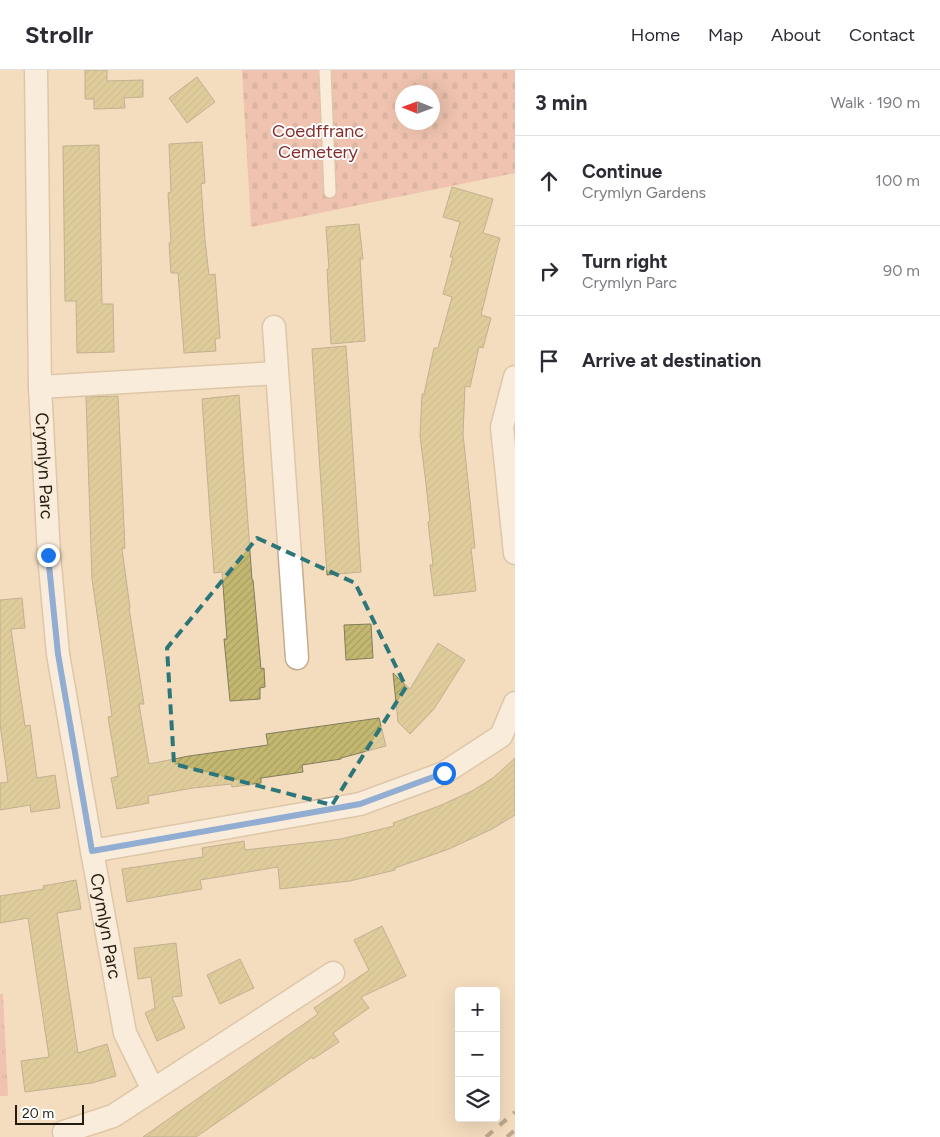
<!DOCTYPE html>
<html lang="en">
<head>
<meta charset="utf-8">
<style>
	body { margin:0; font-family:Figtree,sans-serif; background:#f7f7f7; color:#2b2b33 }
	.controls { position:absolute; right:15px; bottom:15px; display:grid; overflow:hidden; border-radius:5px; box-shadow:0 5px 20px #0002 }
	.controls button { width:45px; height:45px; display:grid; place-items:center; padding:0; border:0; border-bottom:1px solid #e1e1e2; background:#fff; color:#2b2b33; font:25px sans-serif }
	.compass { position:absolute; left:395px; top:15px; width:45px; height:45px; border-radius:50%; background:#fff; box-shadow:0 5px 20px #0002; rotate:271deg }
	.scale { position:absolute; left:15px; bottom:12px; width:69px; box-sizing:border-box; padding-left:5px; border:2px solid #251c11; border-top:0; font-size:14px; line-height:18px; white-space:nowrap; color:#251c11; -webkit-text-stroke:4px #fff; paint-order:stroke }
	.stop { position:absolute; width:15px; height:15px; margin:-11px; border:4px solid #1a73e8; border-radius:50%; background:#fff }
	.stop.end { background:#1a73e8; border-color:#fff; box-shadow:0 1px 5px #0008 }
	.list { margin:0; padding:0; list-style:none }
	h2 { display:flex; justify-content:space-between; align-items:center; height:65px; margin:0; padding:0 20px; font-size:21px }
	h2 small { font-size:16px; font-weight:400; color:#7c7c81 }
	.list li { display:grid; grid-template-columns:32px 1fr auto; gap:15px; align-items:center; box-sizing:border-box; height:90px; padding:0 20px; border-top:1px solid #e1e1e2 }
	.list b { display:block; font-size:19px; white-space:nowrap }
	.list p { margin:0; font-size:16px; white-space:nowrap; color:#7c7c81 }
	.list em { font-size:16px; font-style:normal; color:#7c7c81 }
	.icon { flex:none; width:28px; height:28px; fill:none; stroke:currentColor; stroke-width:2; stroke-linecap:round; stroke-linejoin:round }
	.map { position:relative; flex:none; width:515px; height:1067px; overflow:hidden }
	header { display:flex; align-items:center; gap:30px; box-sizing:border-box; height:70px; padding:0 25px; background:#fff; border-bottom:1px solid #e1e1e2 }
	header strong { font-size:24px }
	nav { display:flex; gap:28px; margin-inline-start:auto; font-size:18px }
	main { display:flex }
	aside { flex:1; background:#fff }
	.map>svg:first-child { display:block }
	.cemetery { fill:url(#cemetery-stones); fill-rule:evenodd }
	.park { fill:url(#park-tufts) }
	.building { fill:url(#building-hatch); stroke:#817c5b }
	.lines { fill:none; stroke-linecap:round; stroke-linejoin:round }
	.service-casing { stroke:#c3ad8f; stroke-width:14 }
	.minor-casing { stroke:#c3ad8f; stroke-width:25 }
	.service { stroke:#fff; stroke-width:11 }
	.minor { stroke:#fff; stroke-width:22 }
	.rail { stroke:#776856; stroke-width:4; stroke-dasharray:9 9; stroke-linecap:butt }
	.route { stroke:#1a73e8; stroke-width:6 }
	.marked { fill:none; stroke:#2c767a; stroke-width:4; stroke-dasharray:10 6; stroke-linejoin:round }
	.labels { text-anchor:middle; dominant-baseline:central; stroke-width:4; stroke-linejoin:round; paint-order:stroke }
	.park-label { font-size:18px; fill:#862d2b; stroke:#fff }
	.street-label { font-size:18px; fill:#251c11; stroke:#fff }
</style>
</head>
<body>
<header>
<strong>Strollr</strong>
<nav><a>Home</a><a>Map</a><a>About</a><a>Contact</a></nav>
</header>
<main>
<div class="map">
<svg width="515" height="1067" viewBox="0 0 515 1067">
	<defs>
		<pattern id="cemetery-stones" width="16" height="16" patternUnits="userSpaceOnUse" patternTransform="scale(1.25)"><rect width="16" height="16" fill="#e8a49d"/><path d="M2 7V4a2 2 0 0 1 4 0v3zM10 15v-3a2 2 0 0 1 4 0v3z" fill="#bc857f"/></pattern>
		<pattern id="park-tufts" width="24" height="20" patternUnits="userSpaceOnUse" patternTransform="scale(1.25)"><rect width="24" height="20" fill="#e8a49d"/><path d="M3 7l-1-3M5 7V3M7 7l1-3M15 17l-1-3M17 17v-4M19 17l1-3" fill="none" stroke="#bc857f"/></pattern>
		<pattern id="building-hatch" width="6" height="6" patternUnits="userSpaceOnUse" patternTransform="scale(1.25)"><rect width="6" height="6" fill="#c4b871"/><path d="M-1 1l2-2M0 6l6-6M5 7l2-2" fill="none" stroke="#a89e61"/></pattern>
	</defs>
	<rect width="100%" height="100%" fill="#f4dcbe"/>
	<!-- cemetery -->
	<path class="cemetery" d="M242,0H515V103L251,157ZM402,22H432V52H402Z"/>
	<!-- park -->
	<polygon class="park" points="0,924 3,924 8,1026 0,1026"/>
	<!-- building -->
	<g class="building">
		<polygon points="85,0 107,0 107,11 143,10 143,27 124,28 125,38 94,39 94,29 85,29"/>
		<polygon points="197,7 215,32 187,53 169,28"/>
		<polygon points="202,72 205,113 201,114 205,170 209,205 215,204 220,268 215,269 216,281 184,283 178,203 171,203 169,173 171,172 168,123 171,122 169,74"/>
		<polygon points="99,75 102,234 113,234 114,282 77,283 76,231 65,231 63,76"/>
		<polygon points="452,117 493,129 483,163 500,168 481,245 491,248 483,278 479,277 470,317 465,316 463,364 475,478 471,478 476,521 434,526 430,495 433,495 428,452 430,451 426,414 420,366 422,324 424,324 434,278 438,278 452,227 443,224 453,187 450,187 460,152 443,147"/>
		<polygon points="359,154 363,189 360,189 365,271 331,274 327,199 329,199 326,157"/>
		<polygon points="346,276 361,502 327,505 312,279"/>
		<polygon points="239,325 252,510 253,510 261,599 264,598 265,617 260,618 260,629 230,631 224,569 227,569 222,502 214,503 202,329"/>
		<polygon points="118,326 125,478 122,479 130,538 129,538 144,634 139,634 149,694 189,686 268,675 266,664 379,648 386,676 341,688 341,689 302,695 303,702 261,708 261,713 232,717 231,714 193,718 148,726 149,733 117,739 111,708 118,706 108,647 112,646 92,509 86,327"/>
		<polygon points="22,528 25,558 11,559 25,656 30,655 37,708 55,705 60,738 31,742 30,735 0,740 0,713 8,712 0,654 0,530"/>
		<polygon points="371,554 373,588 346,590 344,555"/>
		<polygon points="438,573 465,590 434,639 410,664 398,652 393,603 410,619"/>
		<polygon points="515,688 515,745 492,759 449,779 395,798 395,800 350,811 280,819 278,797 200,810 202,819 127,832 122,799 203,787 202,778 244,771 245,780 341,769 394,756 393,753 439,736 472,721 493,708"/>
		<polygon points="76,810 81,839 57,843 78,983 107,974 116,1006 92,1013 25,1022 21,991 49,987 28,848 0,853 0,826 44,819 43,816"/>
		<polygon points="382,856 406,906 361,927 369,938 333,963 339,972 313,989 312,987 196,1067 143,1067 318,944 314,938 369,900 354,870"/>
		<polygon points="176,873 182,926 172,927 185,958 157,971 145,943 155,938 151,907 138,909 134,878"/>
		<polygon points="240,889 254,918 220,934 207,905"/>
	</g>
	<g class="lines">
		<!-- service casing -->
		<g class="service-casing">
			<polyline id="service" points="325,0 330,122"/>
		</g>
		<!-- minor casing -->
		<g class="minor-casing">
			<g id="minor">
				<path id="s1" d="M36,0L40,317L49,485L58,584L92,781L125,963L153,1020"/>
				<polyline points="274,257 297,588"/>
				<polyline points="515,307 502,357 515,483"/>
				<polyline points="40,317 277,303"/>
				<polyline points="92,781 360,734 444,703 501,666 515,633"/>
				<polyline points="64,1062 113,1046 333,903"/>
			</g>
		</g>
		<!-- service -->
		<use href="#service" class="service"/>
		<!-- minor -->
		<use href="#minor" class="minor"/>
		<!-- rail -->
		<g class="rail">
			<polyline points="486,1067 515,1042"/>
			<polyline points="507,1067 515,1060"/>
		</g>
	</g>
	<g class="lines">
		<!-- route -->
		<polyline class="route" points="48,485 58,584 92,781 360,734 444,703"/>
	</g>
	<!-- marked area -->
	<path d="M0 0H515V1067H0ZM257,468L355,513L406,617L332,735L174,694L167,578Z" fill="#f4dcbe" fill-opacity=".55" fill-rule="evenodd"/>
	<path class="marked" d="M257,468L355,513L406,617L332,735L174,694L167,578Z"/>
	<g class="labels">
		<!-- park labels -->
		<g class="park-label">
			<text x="318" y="61">Coedffranc<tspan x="318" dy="21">Cemetery</tspan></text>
		</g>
		<!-- street labels -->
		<g class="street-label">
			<text stroke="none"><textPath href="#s1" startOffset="396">Crymlyn Parc</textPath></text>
			<text stroke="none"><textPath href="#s1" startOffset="861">Crymlyn Parc</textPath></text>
		</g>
	</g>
</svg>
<div class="controls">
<button>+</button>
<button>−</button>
<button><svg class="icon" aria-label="layers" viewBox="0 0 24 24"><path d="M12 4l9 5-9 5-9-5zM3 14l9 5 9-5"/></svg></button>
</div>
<svg class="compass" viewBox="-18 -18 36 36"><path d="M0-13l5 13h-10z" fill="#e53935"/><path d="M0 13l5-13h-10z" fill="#7c7c81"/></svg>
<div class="scale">20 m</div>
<div class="stop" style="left:444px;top:703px"></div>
<div class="stop end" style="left:48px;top:485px"></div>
</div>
<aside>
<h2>3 min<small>Walk · 190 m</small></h2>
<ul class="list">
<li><svg class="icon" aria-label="ahead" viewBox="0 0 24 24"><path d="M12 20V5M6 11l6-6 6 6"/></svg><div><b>Continue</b><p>Crymlyn Gardens</p></div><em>100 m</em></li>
<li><svg class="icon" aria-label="right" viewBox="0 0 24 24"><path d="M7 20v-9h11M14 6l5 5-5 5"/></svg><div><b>Turn right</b><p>Crymlyn Parc</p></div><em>90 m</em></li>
<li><svg class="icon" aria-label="arrive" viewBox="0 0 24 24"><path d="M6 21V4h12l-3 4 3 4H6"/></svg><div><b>Arrive at destination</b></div></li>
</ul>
</aside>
</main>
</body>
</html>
